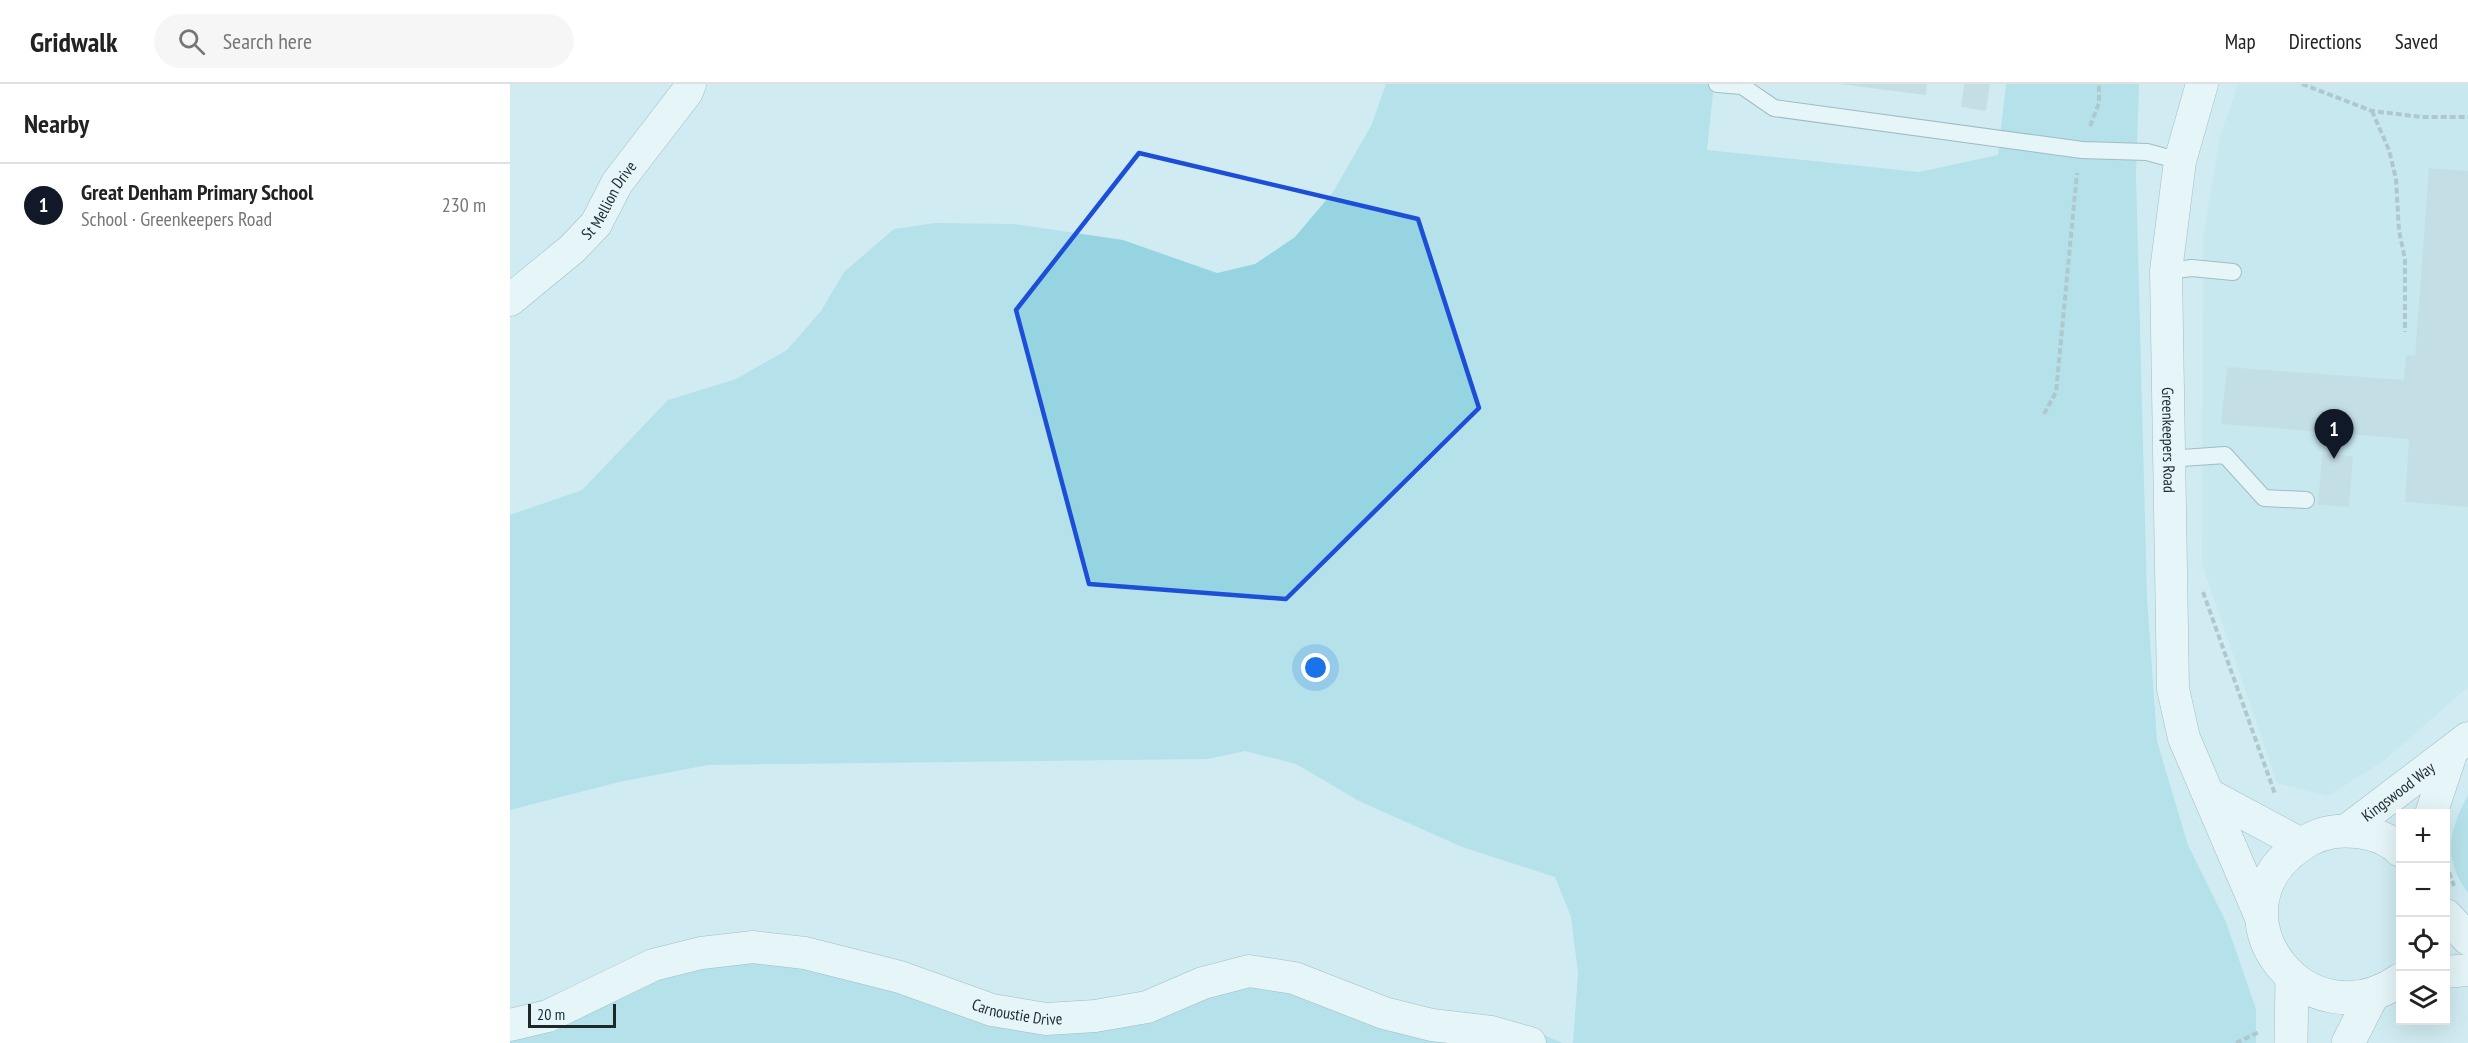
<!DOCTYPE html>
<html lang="en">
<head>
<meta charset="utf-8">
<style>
	body { margin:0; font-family:"PT Sans Narrow",sans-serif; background:#f6f6f6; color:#222 }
	.controls { position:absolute; right:18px; bottom:18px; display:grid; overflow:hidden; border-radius:0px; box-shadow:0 6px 24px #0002 }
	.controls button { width:54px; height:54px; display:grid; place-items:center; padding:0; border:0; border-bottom:2px solid #e0e0e0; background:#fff; color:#222; font:30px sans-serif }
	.scale { position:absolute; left:18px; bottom:15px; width:88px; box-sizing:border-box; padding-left:6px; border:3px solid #1d282a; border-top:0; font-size:16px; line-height:21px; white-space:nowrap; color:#1d282a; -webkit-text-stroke:4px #e2f8fd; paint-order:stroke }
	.you { position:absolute; left:806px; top:584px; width:21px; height:21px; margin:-15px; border:4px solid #fff; border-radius:50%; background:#1a73e8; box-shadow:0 0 0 9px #1a73e833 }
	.badge { display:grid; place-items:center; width:39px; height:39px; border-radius:50%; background:#111827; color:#fff; font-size:20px; font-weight:700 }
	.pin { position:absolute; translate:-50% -50px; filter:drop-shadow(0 2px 3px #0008) }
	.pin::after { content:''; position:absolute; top:32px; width:21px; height:18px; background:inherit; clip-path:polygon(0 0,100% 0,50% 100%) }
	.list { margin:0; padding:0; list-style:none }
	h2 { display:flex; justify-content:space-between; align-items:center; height:78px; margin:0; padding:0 24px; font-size:26px }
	h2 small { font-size:20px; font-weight:400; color:#767676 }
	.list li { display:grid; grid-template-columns:39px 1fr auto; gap:18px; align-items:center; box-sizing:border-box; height:84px; padding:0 24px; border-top:2px solid #e0e0e0 }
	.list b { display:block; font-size:22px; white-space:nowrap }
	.list p { margin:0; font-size:20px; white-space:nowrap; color:#767676 }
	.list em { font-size:20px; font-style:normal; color:#767676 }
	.icon { flex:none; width:33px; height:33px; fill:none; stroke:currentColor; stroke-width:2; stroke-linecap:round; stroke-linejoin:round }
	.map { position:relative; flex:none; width:1958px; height:959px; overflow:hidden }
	header { display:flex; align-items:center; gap:36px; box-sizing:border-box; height:84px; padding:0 30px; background:#fff; border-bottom:2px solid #e0e0e0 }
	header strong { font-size:28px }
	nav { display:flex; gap:33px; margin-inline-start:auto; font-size:21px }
	.search { width:420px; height:54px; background:#f6f6f6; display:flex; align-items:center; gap:15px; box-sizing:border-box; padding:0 21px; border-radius:33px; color:#767676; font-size:22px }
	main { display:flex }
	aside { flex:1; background:#fff }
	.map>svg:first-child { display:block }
	.built { fill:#bde2eb }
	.green { fill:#96d4e1 }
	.building { fill:#b3cfd5 }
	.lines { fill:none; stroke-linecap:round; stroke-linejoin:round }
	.service-casing { stroke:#698389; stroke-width:18 }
	.minor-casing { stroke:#698389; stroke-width:33 }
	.tertiary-casing { stroke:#698389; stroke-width:34 }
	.path { stroke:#869b9f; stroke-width:4; stroke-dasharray:6 3; stroke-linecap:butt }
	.service { stroke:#fff; stroke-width:16 }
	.minor { stroke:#fff; stroke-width:32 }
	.tertiary { stroke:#fff; stroke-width:33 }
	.marked { fill:none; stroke:#1d4ed8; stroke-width:4.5; stroke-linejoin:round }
	.labels { text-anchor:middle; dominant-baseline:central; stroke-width:6; stroke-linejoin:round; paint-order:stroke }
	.street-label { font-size:16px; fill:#1d282a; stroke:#e2f8fd }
</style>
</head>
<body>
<header>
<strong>Gridwalk</strong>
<div class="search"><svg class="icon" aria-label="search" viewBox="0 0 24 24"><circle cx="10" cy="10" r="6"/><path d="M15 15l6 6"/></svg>Search here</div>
<nav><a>Map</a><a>Directions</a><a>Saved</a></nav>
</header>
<main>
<aside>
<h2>Nearby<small></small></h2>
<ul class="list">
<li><span class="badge">1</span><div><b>Great Denham Primary School</b><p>School · Greenkeepers Road</p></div><em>230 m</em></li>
</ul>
</aside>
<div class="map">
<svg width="1958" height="959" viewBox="0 0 1958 959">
	<rect width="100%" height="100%" fill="#d0ecf2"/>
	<!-- built -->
	<polygon class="built" points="1728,0 1958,0 1958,603 1875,676 1818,712 1767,699 1692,480 1693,154 1710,52"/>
	<!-- green -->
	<g class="green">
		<polygon points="876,0 1204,0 1197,66 1409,88 1488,71 1496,0 1629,0 1626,91 1637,513 1647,657 1678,761 1716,838 1746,925 1746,959 1063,959 1068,889 1061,833 1045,793 952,763 849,717 786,680 735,667 698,675 198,681 109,698 0,726 0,431 72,406 158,316 226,295 277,266 311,227 334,188 384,145 425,139 504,140 613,156 707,189 745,180 785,153 823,108 861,42"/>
		<path d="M1958,711V809C1932,774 1939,746 1958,711Z"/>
		<polygon points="176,859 515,920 628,913 763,878 824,892 898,924 1029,949 1053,959 0,959 0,925 32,916 120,877"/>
	</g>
	<!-- building -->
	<g class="building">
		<polygon points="1329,0 1417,0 1416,11"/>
		<polygon points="1454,0 1480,0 1476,27 1451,23"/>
		<polygon points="1919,84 1958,87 1958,423 1895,418 1899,355 1711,340 1717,283 1894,296 1896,271 1905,272"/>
		<polygon points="1812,370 1843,372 1839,423 1808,421"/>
	</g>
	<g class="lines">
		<!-- service casing -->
		<g class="service-casing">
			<g id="service">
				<polyline points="1207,0 1232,2 1264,24 1572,66 1637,68 1670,77"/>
				<polyline points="1656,187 1682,184 1723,188"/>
				<polyline points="1658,375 1715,371 1754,414 1796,416"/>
			</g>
		</g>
		<!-- minor casing -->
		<g class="minor-casing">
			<g id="minor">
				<path id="s1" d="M1692,0L1670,77L1656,187L1663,605L1674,654L1752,836"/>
				<path id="s2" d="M0,216L62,165L86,140L107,99L177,8L180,0"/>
				<polyline points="1698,710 1791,760"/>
				<polyline points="1921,730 1941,670"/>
				<path id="s3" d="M1837,746L1958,654"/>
				<polyline points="1936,831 1958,855"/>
				<polyline points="1936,888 1958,886"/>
				<path id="s4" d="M0,941L38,932L143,881L191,869L243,863L295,869L390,893L482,926L536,935L585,932L637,923L693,899L739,887L784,894L874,929L922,941L981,948L1020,959"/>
			</g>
		</g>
		<!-- tertiary casing -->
		<g class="tertiary-casing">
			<g id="tertiary">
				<path d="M1890,766C1873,749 1845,745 1822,748C1804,751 1791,760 1778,771C1704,839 1799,959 1890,896"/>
				<polyline points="1781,959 1782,895"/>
				<polyline points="1838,959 1862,912"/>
			</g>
		</g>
		<!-- path -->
		<g class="path">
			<polyline points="1792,0 1862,27 1912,33 1958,33"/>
			<polyline points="1862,27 1879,66 1886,95 1889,147 1895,175 1895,248"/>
			<polyline points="1580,42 1589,19 1589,0"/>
			<polyline points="1534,330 1546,308 1567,89"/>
			<polyline points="1693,508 1765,710"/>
			<polyline points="1936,780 1944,802"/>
			<polyline points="1726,959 1749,948"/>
		</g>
		<!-- service -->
		<use href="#service" class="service"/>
		<!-- minor -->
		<use href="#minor" class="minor"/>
		<!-- tertiary -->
		<use href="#tertiary" class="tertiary"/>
	</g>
	<!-- marked area -->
	<path d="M0 0H1958V959H0ZM629,69L908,135L969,324L776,515L579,500L506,226Z" fill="#d0ecf2" fill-opacity=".55" fill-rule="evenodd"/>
	<path class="marked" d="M629,69L908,135L969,324L776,515L579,500L506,226Z"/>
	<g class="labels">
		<!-- street labels -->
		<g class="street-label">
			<text stroke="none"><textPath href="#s2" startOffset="142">St Mellion Drive</textPath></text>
			<text stroke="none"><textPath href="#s1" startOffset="360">Greenkeepers Road</textPath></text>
			<text stroke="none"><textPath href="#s3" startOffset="64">Kingswood Way</textPath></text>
			<text stroke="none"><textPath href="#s4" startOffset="531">Carnoustie Drive</textPath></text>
		</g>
	</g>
</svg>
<div class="controls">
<button>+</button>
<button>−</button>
<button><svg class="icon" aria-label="locate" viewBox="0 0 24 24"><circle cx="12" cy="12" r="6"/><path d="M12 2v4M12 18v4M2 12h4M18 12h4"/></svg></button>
<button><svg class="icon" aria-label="layers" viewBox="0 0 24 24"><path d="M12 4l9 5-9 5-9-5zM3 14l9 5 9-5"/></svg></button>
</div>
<div class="scale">20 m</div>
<div class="you"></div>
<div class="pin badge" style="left:1824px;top:375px">1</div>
</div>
</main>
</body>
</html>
